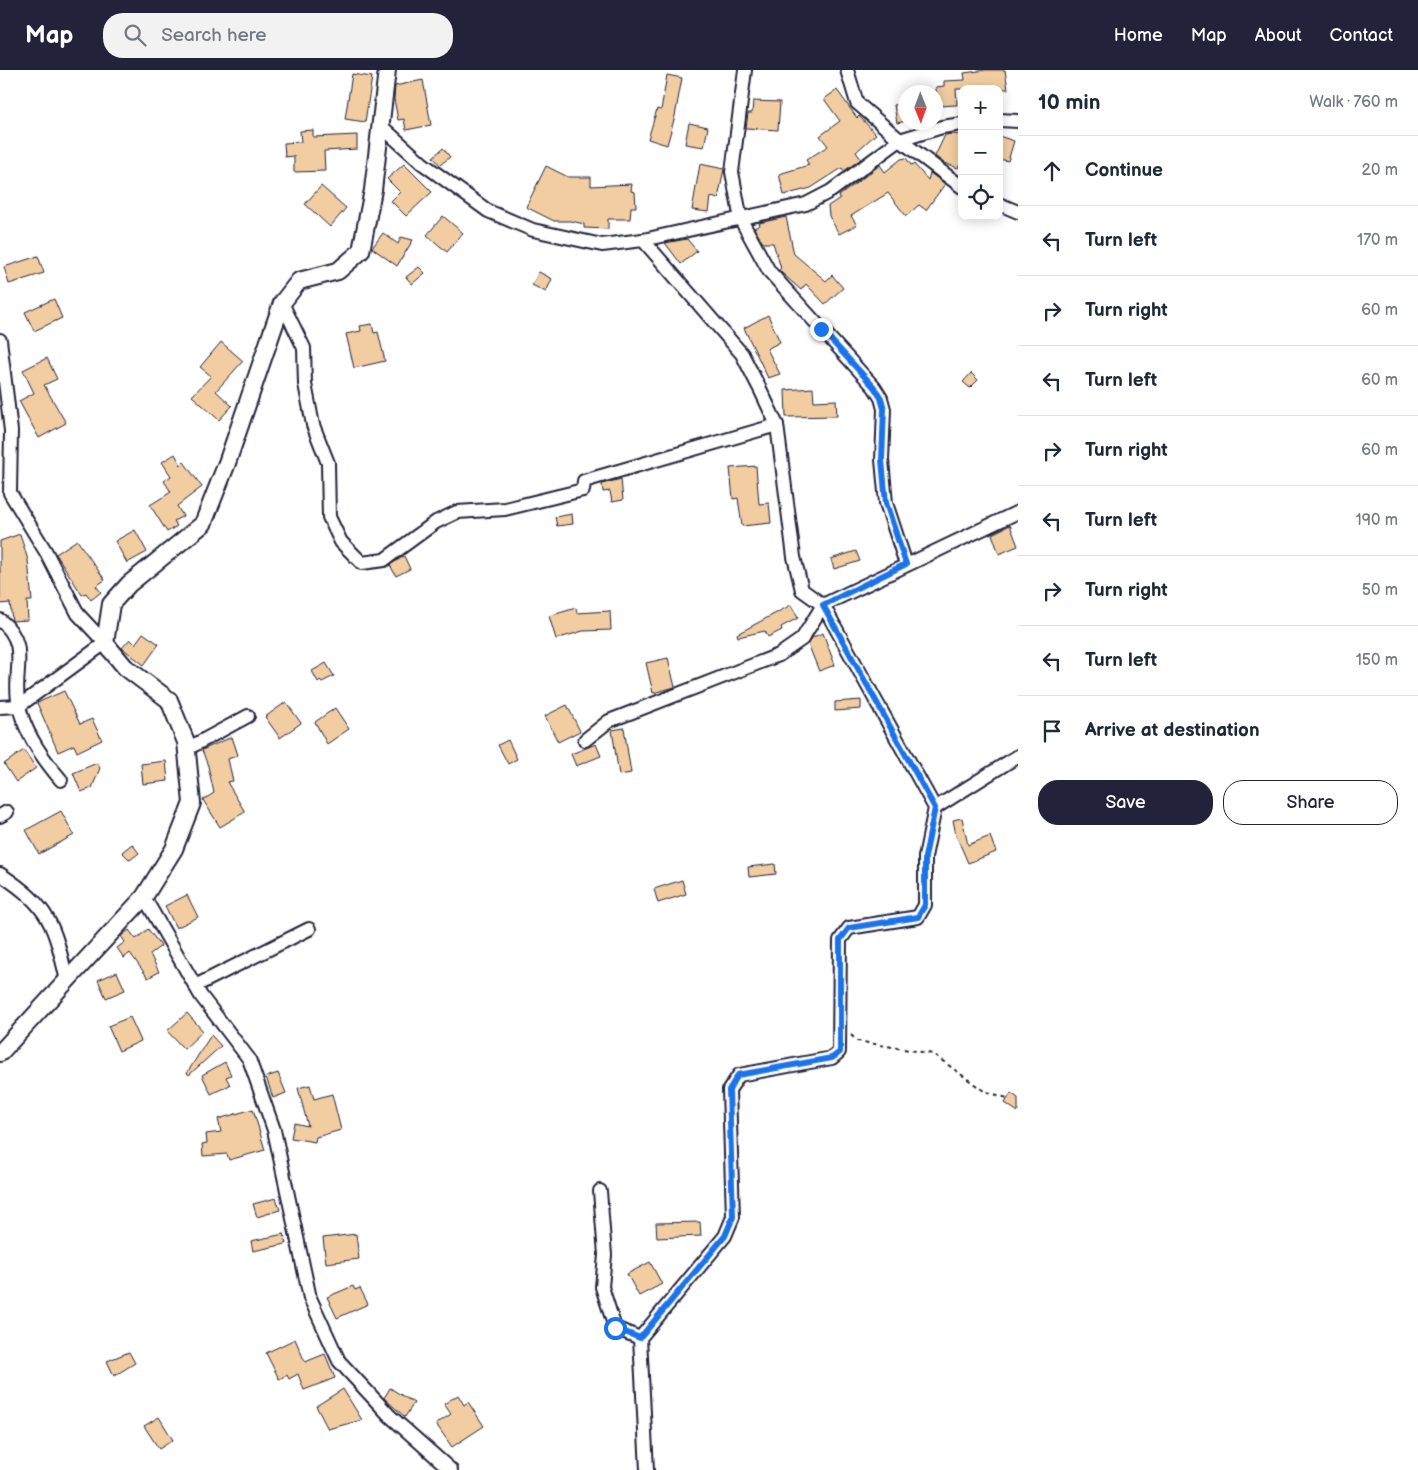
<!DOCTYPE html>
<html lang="en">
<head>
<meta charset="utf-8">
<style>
	body { margin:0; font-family:"Balsamiq Sans",sans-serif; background:#f2f2f3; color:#1f2937 }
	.controls { position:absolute; right:15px; top:15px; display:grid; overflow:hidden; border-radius:10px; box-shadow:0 2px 12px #0003 }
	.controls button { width:45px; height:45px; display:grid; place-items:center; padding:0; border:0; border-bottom:1px solid #e0e1e3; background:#fff; color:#1f2937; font:25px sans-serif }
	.compass { position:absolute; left:898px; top:15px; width:45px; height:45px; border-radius:50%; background:#fff; box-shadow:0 2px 12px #0003; rotate:179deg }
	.stop { position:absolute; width:15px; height:15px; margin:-11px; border:4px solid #1a73e8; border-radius:50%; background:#fff }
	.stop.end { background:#1a73e8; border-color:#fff; box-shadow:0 1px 5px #0008 }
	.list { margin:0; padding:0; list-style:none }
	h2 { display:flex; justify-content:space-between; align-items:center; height:65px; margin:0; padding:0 20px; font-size:21px }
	h2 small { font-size:16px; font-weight:400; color:#747a83 }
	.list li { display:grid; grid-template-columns:32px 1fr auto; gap:15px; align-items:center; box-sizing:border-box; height:70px; padding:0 20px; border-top:1px solid #e0e1e3 }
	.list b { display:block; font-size:19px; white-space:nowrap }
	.list em { font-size:16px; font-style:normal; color:#747a83 }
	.actions { display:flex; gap:10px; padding:15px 20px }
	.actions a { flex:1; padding:11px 0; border:1px solid #22223b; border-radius:20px; text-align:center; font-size:18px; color:#22223b }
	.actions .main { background:#22223b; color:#fff }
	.icon { flex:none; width:28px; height:28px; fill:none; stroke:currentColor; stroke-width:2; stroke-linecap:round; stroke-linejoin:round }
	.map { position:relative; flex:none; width:1018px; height:1400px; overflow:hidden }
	header { display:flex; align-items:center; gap:30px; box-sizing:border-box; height:70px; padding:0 25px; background:#22223b; color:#fff }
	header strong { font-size:24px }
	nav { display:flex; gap:28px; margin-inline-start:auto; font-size:18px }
	.search { width:350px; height:45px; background:#f2f2f3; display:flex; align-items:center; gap:12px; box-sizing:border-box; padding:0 18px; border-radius:20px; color:#747a83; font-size:19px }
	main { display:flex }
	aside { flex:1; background:#fff }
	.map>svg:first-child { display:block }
	.building { fill:#f1cda1; stroke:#22223b }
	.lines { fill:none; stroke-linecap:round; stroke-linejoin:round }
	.minor-casing { stroke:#22223b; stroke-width:16 }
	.tertiary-casing { stroke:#22223b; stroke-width:20 }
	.path { stroke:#22223b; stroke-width:2; stroke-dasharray:4 4; stroke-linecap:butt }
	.minor { stroke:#fff; stroke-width:12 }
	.tertiary { stroke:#fff; stroke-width:16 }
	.route { stroke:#1a73e8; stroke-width:6 }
</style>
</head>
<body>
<header>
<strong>Map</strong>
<div class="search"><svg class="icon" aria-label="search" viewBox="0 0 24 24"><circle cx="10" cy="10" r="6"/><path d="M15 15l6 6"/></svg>Search here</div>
<nav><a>Home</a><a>Map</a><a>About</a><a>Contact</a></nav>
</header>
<main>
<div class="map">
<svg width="1018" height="1400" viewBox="0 0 1018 1400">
	<rect width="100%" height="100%" fill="#fff"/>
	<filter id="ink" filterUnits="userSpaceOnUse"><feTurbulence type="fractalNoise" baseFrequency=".02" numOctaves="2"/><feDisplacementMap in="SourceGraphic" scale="10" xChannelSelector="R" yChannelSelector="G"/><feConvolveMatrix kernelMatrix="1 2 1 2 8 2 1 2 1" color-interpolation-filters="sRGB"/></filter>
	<g filter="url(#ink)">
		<!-- building -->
		<g class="building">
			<polygon points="986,0 1005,0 1008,19 956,19 957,35 936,36 936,17 944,16 944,11 965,10 964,3"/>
			<polygon points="352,4 372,7 365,52 345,49"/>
			<polygon points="667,5 682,8 675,46 667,75 648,69 657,39 661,40"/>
			<polygon points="423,10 431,55 406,60 404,49 398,50 394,29 395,16"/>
			<polygon points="837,20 857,48 859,46 876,64 856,82 861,89 844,101 842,98 811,118 784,125 779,104 809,95 806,90 828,76 820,66 840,51 824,29"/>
			<polygon points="753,31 780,32 778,60 746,58 748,43 752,43"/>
			<polygon points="906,33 906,51 897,53 894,35"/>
			<polygon points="689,53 708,57 704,77 685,74"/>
			<polygon points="313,60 313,67 357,65 357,79 324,81 325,101 294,102 294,86 285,87 284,73 301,72 300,61"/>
			<polygon points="952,64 962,65 962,91 958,98 944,93 935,86 945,65"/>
			<polygon points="999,66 1014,71 1008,91 999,89"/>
			<polygon points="443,78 450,87 440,95 433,87"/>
			<polygon points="906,88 911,95 914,94 928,110 930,103 945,114 926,140 919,135 906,146 888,123 851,146 857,155 839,164 829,146 828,136 840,128 839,126 880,95 885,102 901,89"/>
			<polygon points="404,94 432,122 406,146 391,131 400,122 387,109"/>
			<polygon points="700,94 724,99 718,129 711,127 709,142 692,140"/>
			<polygon points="546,96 568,107 591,107 591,116 632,114 631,121 635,122 636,137 631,137 630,149 608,149 608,159 584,158 584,154 571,151 554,151 526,137"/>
			<polygon points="321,116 346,138 330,157 305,134"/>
			<polygon points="443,146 463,163 447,182 427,165"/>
			<polygon points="786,147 794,184 826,211 832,205 843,218 825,234 806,214 801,220 784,205 779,200 781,198 773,173 763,173 754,158 760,155 759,153"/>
			<polygon points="383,163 398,174 401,167 413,170 397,196 372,178"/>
			<polygon points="687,169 697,181 681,194 665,173"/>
			<polygon points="38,186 44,203 9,214 4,197"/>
			<polygon points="419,197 425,203 412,214 406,207"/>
			<polygon points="539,202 552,209 546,222 532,215"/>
			<polygon points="54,229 62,248 34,261 25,242"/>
			<polygon points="768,245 780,272 767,279 780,304 768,308 744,258"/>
			<polygon points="372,254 374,263 378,262 385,291 354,298 346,264 361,261 360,256"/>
			<polygon points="221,272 243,291 216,321 232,336 219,350 192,326 211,306 200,297"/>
			<polygon points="47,288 57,309 44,315 66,353 39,368 19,331 34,323 23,300"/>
			<polygon points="971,303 978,310 970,318 963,312"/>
			<polygon points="813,318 814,331 836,330 837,346 786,347 785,320"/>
			<polygon points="175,384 181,395 184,392 202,417 177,436 183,446 174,451 177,456 167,462 150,435 171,422 164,411 171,406 162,392"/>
			<polygon points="756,396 759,434 769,433 771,453 742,456 738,428 733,429 730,398"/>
			<polygon points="621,409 623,430 612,432 610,421 603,422 602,414"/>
			<polygon points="572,444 573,454 557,456 555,447"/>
			<polygon points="1010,455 1018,476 999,484 992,464"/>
			<polygon points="135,460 147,482 127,493 115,471"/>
			<polygon points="20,464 28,490 32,531 27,531 28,550 12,551 10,533 0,534 0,471"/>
			<polygon points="77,470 105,510 96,516 101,522 91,530 86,523 82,525 56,484"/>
			<polygon points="856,481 860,491 834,499 831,489"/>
			<polygon points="404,486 410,499 396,506 390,495"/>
			<polygon points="791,535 798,548 781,557 782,560 768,567 765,561 738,567 737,564"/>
			<polygon points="576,538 577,543 610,541 611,560 583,561 556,569 549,546"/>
			<polygon points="143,563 159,574 144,595 122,578 130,569 135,574"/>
			<polygon points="823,563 835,595 819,601 808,574 813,567"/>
			<polygon points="668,588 675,617 653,623 646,593"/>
			<polygon points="326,593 334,606 322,612 320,610 318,612 312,601"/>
			<polygon points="64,621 80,654 92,649 102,670 77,682 74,675 58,682 37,633"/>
			<polygon points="861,630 861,639 835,641 835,632"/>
			<polygon points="286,632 301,653 280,668 265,647"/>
			<polygon points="567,635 580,661 558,672 545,646"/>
			<polygon points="335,638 349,659 327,674 315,652"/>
			<polygon points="624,658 631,703 619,705 612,660"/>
			<polygon points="232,667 238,685 228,689 233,711 227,712 245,742 220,757 203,730 214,723 208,696 202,680"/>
			<polygon points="508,670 517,689 508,694 498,675"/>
			<polygon points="596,674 601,686 576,696 571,684"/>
			<polygon points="24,680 36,698 16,712 4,694"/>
			<polygon points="166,691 168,711 143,714 141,694"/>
			<polygon points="97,693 100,698 92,718 81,722 73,703"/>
			<polygon points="61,741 74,765 39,784 26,760"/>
			<polygon points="962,748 968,775 990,766 996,782 968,793 956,765 953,750"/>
			<polygon points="132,774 139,783 130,790 122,782"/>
			<polygon points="775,794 776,804 749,807 748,797"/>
			<polygon points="682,810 686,824 658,833 654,819"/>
			<polygon points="187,825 198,847 176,858 165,836"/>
			<polygon points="148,859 161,876 150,884 159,902 148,908 130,883 124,888 117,878 125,872 121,866 129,860 136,869"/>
			<polygon points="117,902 125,920 106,928 98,910"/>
			<polygon points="187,943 203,961 184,979 167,961"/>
			<polygon points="130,947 141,971 119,981 108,956"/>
			<polygon points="211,965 221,976 189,1005 187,1003"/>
			<polygon points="225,992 231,1005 226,1007 230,1015 211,1024 202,1005"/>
			<polygon points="278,1003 286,1023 273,1028 266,1007"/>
			<polygon points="310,1015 314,1029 332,1024 341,1060 316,1067 315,1072 291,1068 294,1053 308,1056 298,1018"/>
			<polygon points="1011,1023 1018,1028 1018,1042 1005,1033"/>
			<polygon points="253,1039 265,1080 229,1090 227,1084 203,1086 202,1074 207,1073 206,1064 221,1062 218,1049"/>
			<polygon points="276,1128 280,1140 257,1147 253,1134"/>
			<polygon points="700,1152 701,1166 657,1168 656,1153"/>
			<polygon points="284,1164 286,1174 253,1181 251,1171"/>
			<polygon points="356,1164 359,1189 326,1193 323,1168"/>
			<polygon points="650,1192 662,1214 639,1226 627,1204"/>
			<polygon points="353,1216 355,1220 360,1218 368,1234 337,1248 327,1227"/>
			<polygon points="295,1269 305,1292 325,1284 335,1308 304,1320 298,1304 289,1309 287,1305 279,1309 266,1283"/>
			<polygon points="129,1282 135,1293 114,1306 107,1291"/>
			<polygon points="390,1318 414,1333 405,1347 384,1328"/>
			<polygon points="343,1319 362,1350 328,1359 316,1336"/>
			<polygon points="458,1325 464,1335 468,1332 484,1356 452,1377 436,1354 451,1344 444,1334"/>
			<polygon points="159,1347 173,1370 159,1379 144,1356"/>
		</g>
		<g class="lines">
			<!-- minor casing -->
			<g class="minor-casing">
				<g id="minor">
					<polyline points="745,0 732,102 741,150 769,201 874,317 881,328 884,339 882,390 886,433 906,494"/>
					<polyline points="847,0 857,33 900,70 962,117"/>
					<polyline points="999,50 1018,51"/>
					<polyline points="381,56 422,93 488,141 533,160 602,175 643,170 806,134 831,121 900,70 942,57 962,54"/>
					<polyline points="999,134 1018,142"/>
					<polyline points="643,170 742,284 761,321 777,355 794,487 802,520 823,535 935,738 925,787 925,835 918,847 849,858 840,870 839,982 832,988 739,1005 729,1020 733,1147 725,1166 640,1268 647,1400"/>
					<polyline points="282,233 304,278 305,314 313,355 328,393 329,447 341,472 362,493 384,490 436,452 457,442 505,439 583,420 584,411 777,355"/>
					<polyline points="0,270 11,361 10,423 46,482 78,544 105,573 19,636 0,637"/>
					<path d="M0,550C32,575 11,603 19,636C25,664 43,689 61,710"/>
					<polyline points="585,670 609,651 779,585 802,569 823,535 1018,442"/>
					<polyline points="187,679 248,646"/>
					<polyline points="935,738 1018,686"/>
					<polyline points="0,746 7,742"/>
					<path d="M0,804C50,837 54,854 67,911"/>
					<polyline points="144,827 201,926 249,989 274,1060 310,1228 339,1291 390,1346 451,1400"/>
					<polyline points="195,916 309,859"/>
					<polyline points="600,1121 605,1185 602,1217 615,1258 640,1268"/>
				</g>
			</g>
			<!-- tertiary casing -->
			<g class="tertiary-casing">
				<polyline id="tertiary" points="0,983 144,827 174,779 192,733 186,672 169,630 125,597 105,573 111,534 129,514 203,454 227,393 282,233 299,211 338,201 361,181 373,120 387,0"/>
			</g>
			<!-- path -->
			<polyline class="path" points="851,965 857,971 933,984 984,1021 1007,1028"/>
			<!-- minor -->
			<use href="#minor" class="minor"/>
			<!-- tertiary -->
			<use href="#tertiary" class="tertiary"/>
		</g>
	</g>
	<g class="lines" filter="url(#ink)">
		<!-- route -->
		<polyline class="route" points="615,1258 640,1268 725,1166 733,1147 729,1020 738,1005 832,988 840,982 840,870 849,858 918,847 925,835 925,787 935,738 823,535 906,494 886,433 882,390 884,339 881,328 874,317 821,259"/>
	</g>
</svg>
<div class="controls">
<button>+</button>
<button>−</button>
<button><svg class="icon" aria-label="locate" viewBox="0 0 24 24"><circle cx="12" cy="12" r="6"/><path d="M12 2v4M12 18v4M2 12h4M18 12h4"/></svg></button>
</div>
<svg class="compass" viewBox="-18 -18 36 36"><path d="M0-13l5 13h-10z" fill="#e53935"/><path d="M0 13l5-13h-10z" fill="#747a83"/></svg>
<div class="stop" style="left:615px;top:1258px"></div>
<div class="stop end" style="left:821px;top:259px"></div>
</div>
<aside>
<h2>10 min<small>Walk · 760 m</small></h2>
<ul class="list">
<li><svg class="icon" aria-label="ahead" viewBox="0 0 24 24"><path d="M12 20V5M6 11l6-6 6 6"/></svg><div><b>Continue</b></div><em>20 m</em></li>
<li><svg class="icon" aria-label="left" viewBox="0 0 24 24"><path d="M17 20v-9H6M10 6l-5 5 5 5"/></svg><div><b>Turn left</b></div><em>170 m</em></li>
<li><svg class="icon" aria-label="right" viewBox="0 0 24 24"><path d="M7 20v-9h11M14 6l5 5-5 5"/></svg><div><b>Turn right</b></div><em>60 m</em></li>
<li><svg class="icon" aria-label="left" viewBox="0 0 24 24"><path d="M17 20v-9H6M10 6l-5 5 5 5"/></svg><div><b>Turn left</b></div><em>60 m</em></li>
<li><svg class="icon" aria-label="right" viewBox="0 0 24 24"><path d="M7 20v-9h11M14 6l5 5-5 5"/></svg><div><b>Turn right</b></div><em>60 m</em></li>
<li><svg class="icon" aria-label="left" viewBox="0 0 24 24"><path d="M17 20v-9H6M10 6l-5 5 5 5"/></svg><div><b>Turn left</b></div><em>190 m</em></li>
<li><svg class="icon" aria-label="right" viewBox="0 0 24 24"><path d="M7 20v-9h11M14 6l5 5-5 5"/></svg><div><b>Turn right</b></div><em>50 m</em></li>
<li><svg class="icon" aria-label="left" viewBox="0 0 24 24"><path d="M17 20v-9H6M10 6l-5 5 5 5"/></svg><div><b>Turn left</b></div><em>150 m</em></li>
<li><svg class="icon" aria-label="arrive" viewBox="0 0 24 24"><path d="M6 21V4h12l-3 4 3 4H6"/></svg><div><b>Arrive at destination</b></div></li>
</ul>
<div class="actions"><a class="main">Save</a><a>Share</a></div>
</aside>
</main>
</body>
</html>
